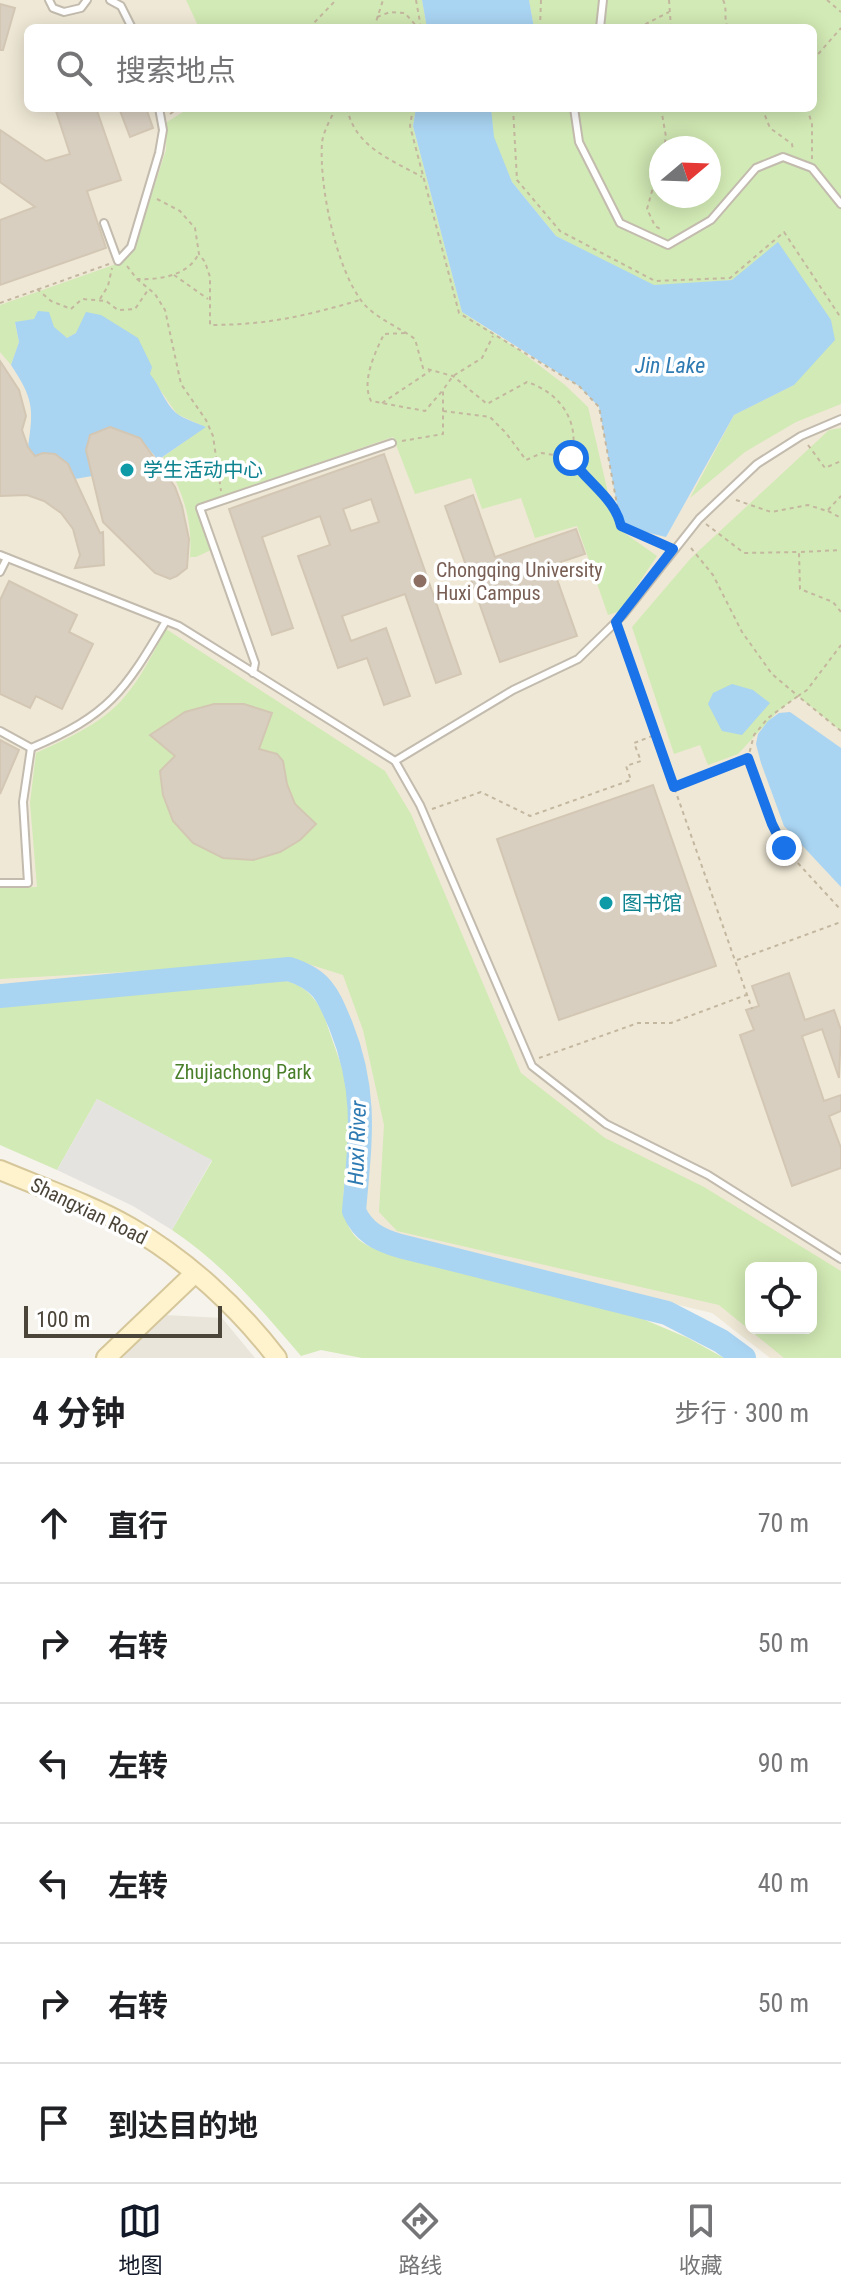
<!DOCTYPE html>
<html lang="zh">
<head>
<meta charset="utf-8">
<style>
	body { margin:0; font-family:"Roboto Condensed","Noto Sans SC",sans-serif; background:#f6f6f6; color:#202124 }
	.controls { position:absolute; right:24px; bottom:24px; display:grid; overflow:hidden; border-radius:12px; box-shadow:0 4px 20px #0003 }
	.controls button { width:72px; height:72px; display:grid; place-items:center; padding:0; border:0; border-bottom:2px solid #e0e0e0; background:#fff; color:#202124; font:40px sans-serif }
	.compass { position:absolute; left:649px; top:136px; width:72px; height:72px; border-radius:50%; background:#fff; box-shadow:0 4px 20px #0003; rotate:71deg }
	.scale { position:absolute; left:24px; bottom:20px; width:198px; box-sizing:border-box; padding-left:8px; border:4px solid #4b4439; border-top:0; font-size:22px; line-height:28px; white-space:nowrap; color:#4b4439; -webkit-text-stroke:6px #fff; paint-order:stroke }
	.stop { position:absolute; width:24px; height:24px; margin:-18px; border:6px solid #1a73e8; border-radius:50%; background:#fff }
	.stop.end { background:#1a73e8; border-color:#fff; box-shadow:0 2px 8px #0008 }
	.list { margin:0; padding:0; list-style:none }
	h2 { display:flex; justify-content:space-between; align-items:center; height:104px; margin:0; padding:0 32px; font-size:34px }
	h2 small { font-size:26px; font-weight:400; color:#757577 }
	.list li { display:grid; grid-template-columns:52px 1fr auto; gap:24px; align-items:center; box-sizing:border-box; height:120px; padding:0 32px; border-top:2px solid #e0e0e0 }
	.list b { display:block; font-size:30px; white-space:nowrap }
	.list em { font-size:26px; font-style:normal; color:#757577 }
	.icon { flex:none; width:44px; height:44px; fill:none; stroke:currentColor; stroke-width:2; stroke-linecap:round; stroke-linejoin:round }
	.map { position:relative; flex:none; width:841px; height:1358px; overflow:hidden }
	.search { position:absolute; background:#fff; box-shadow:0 4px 20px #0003; left:24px; right:24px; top:24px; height:88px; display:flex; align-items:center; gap:20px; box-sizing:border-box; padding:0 28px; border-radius:12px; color:#757577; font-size:30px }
	.sheet { height:824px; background:#fff }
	nav { display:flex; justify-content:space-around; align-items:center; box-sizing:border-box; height:112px; border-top:2px solid #e0e0e0; background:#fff; font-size:22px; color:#757577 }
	nav a { display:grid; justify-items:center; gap:4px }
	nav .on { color:#111827 }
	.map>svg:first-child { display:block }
	.residential { fill:#eae5da }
	.education { fill:#efe8d6; fill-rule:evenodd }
	.green { fill:#d2eab5; fill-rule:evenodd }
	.parking { fill:#e5e3e0 }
	.water { fill:#a9d4f2 }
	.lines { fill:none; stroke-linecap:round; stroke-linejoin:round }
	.river { stroke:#a9d4f2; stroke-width:24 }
	.building { fill:#d8cfc1; stroke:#d3c7b4; stroke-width:2; fill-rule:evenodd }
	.lane-casing { stroke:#c2bbae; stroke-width:10 }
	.secondary-casing { stroke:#d6c79b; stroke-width:22 }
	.path { stroke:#c4b79f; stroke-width:2; stroke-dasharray:4 4; stroke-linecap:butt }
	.lane { stroke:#fff; stroke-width:6 }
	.secondary { stroke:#fff3cd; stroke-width:18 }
	.route { stroke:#1a73e8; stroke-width:10 }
	.culture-dot { fill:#0f9aa8; stroke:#fff; stroke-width:3 }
	.education-dot { fill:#8d6e63; stroke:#fff; stroke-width:3 }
	.labels { text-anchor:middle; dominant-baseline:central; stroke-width:7; stroke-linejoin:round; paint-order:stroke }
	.culture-label { font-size:20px; fill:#0d838f; stroke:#fff; text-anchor:start }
	.education-label { font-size:20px; fill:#785e54; stroke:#fff; text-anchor:start }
	.park-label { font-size:20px; fill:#4a7f2a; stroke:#fff }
	.street-label { font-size:20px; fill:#4b4439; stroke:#fff }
	.water-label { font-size:22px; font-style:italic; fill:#2e7ab2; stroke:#fff }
</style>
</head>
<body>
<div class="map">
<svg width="841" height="1358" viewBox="0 0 841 1358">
	<rect width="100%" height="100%" fill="#f6f3ec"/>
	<!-- residential -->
	<polygon class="residential" points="165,1315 222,1318 255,1358 122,1358"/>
	<!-- education -->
	<path class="education" d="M0,0H841V1358H770L712,1313L412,1241L376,1229L365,1216L363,1208L371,1111L366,1073L340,999L332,983L314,971L301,966L0,984ZM28,28H813V108H28ZM661,148H709V196H661ZM751,1268H811V1328H751Z"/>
	<!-- green -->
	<g class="green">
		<polygon points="186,0 422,0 427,28 199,28"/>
		<path d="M529,0H841V404L796,422L745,452L690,498L734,415L794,385L732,280L654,286L556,236L512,182L493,137L491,108H813V28H534ZM661,148H709V196H661Z"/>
		<path d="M182,108H416L413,126L462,312L519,350L565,385L588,407L616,527L657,556L620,611L608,615L577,526L535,538L521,498L482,509L471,478L415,494L393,437L196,505L211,550L196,557H190C193,519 182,489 163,457L205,427L177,414L149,374L76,333L67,338C48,322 39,318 15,323L19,342L11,365L0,352V305L119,263L134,248L166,150L167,122L183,112Z"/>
		<polygon points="841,428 841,731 798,696 778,711 738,754 708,765 700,745 674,754 632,627 691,558 829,430"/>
		<path d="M166,629L385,771L411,814L521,1073L605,1138L704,1187L841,1271V1358H784L719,1305L397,1231L379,1212L384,1125L363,1030L343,975L302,962L0,979V888L37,887L30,803L36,753C60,742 87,730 108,713C135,692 150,658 166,629ZM751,1268H811V1328H751Z"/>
		<path d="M265,978C295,980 310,987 324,1015C333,1045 348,1077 352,1109C358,1153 318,1226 373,1248L631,1314L688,1338L724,1358H362L321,1350L301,1356C261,1309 223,1264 172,1230L212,1161L97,1099L57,1170L0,1145V1000Z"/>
	</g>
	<!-- parking -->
	<polygon class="parking" points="97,1099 212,1160 172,1230 133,1206 57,1170"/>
	<!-- water -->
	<g class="water">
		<polygon points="422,0 529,0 534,28 427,28"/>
		<polygon points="416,108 491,108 494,137 512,182 556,236 654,285 732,280 778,242 831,320 835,340 794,385 734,415 666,537 621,526 599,407 579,386 462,312 413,126"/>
		<path d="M38,311L49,312L54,327L67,338L76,333L86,312L101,315L138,338L152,367L150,374C160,386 164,402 176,413C184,419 197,423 206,427L158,460L140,438L110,427L90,435L86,450L92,476L75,479L55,454L43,453L35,456L28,447C34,408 33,398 11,365L19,342L15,322L34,319Z"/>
		<polygon points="732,684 753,690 770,703 742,735 722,731 708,704 713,693"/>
		<polygon points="790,712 841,748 841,887 784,826 761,763 756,744 758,734 768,721 779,713"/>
	</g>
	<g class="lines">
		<!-- river -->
		<path class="river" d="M0,996L289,969C323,980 328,995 341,1026C368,1093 360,1141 354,1211C363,1232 379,1240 400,1246L667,1313L721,1341L744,1358"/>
	</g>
	<!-- building -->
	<g class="building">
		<polygon points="0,4 15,8 3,50 0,50"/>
		<polygon points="55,108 96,108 121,180 87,191 106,248 0,285 0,220 35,207 0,182 0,130 46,161 70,154"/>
		<polygon points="119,108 146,108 153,128 130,137"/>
		<polygon points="0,361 19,390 26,416 22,430 28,447 35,456 43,453 55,454 68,464 100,533 103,532 104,565 75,568 80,555 73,529 61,513 44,501 27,495 0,496"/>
		<polygon points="110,427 140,438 175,487 182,506 189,539 187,568 177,576 170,579 155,573 103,522 86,450 90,435"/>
		<path d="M384,454L461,674L436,683L405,594L342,616L351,641L386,628L410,696L384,705L367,658L338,668L298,556L330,545L320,516L262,537L293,628L272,635L229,509ZM371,499L379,522L351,531L343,509Z"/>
		<polygon points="473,495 495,557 576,529 585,554 552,565 577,636 500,662 445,506"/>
		<polygon points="9,581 77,615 69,632 93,644 62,709 36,696 30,708 0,694 0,600"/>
		<polygon points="214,704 244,704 272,713 259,749 277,754 283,761 287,784 295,804 316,824 300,840 280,852 253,860 223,858 193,843 173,821 163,795 160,771 175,756 150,735 185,712"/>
		<polygon points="0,740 19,750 0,794"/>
		<polygon points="653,785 716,966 559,1020 497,839"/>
		<polygon points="789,973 805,1020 834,1010 841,1030 839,1078 822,1029 802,1036 824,1101 841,1095 841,1111 829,1116 841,1148 841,1168 792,1186 740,1035 754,1030 746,1010 759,1006 752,986"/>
	</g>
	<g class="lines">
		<!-- lane casing -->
		<g class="lane-casing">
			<g id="lane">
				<polyline points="49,0 53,8 64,12 81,8 87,0"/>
				<polyline points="110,0 121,6 132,28"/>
				<polyline points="600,28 603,0"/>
				<polyline points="574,108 579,142 620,223 668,245 711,220 756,168 783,157 812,168 841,204"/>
				<polyline points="104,223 118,261 131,247 159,153 163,130 159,108"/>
				<polyline points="0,555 179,626 395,761 420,805 532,1066 606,1124 708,1175 841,1259"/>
				<polyline points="0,572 7,558"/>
				<polyline points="253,673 255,663 200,508 392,443"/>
				<path d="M0,731L31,748C109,715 124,692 166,621"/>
				<polyline points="395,761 513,690 578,659 623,615 699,519 757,464 801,436 841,419"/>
				<polyline points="0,883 28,883 23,802 31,748"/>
			</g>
		</g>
		<!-- secondary casing -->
		<g class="secondary-casing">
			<g id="secondary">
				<path d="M0,1170C43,1188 89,1204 130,1227C186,1259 238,1307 277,1358"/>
				<polyline points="106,1358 194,1274"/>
			</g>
		</g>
		<!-- path -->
		<g class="path">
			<polyline points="416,0 421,28"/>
			<polyline points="669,0 671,28"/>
			<path d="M723,0C728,9 723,18 728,28"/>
			<polyline points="827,0 841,12"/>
			<polyline points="377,17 390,12 405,13 418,28"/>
			<polyline points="309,28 336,0"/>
			<polyline points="374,28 383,0"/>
			<polyline points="540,28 541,0"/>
			<polyline points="638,28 669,12"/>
			<polyline points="813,60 841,28"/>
			<path d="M336,108C331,118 323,132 322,143C319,185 336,271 364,304C377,319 399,327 415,339L423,368L453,376L487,404L527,382C561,393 581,423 571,458"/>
			<path d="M347,108C355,147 390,159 422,177"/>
			<polyline points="413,108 410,126 459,313 579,386 599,407 621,526 665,546"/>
			<polyline points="513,108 517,180 560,231 655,281 730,278 784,232 841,318"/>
			<polyline points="661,108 666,137 664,148"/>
			<polyline points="762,108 770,128 792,144 793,150"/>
			<polyline points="807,108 812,124 812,159"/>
			<polyline points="170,114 179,108"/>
			<polyline points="661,159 647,209 655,226 662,230"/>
			<path d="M157,199L180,211L195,228L199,254L205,262L210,277V325C266,325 306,316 360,300"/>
			<path d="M127,266L137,279C159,280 187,276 198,255"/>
			<polyline points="174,275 208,299"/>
			<polyline points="137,279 155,294 165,310 181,384 206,420 213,436 221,491"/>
			<polyline points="37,289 51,301 71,309 82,299 106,301 118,310 135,309 148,290"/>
			<polyline points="100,299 108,286 112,268"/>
			<polyline points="0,303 109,264"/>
			<path d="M405,333L384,334C375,353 361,381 371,401L425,411L443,390"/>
			<polyline points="382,403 430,371"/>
			<path d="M443,411L490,417L506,433L526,460L542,453L571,458C584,479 603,494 618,513"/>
			<polyline points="402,441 443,434 443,390 453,376 482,358 493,336"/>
			<polyline points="808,445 825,468 841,461"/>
			<polyline points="736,500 771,512 808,505 827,511 841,496"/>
			<polyline points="828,511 841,518"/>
			<polyline points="706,524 744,553 799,552 800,589 833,602 841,612"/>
			<polyline points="691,548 713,575 742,632 772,674 798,696 807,690 841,645"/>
			<polyline points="801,552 841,550"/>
			<polyline points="619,630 752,1009"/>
			<polyline points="841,731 798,696 768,718 754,735 748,758 772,824 784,848 841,910"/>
			<polyline points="675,787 747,758"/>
			<polyline points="432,809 481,792 530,816 631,780 626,766 641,761 634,743 655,735"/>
			<polyline points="737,960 841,922"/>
			<polyline points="539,1058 638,1023 671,1023 746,995"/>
		</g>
		<!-- lane -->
		<use href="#lane" class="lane"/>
		<!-- secondary -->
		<use href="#secondary" class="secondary"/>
	</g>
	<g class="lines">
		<!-- route -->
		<path class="route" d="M571,458C586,482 615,498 621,526L673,549L616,622L674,787L748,758L772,824L784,848"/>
	</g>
	<!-- markers -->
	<g class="culture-dot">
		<circle cx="127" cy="470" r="8"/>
		<circle cx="606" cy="903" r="8"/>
	</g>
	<circle class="education-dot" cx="420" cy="581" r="8"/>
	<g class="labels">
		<!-- culture labels -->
		<g class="culture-label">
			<text x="143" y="470">学生活动中心</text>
			<text x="622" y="903">图书馆</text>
		</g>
		<!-- education labels -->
		<g class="education-label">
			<text x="436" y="570">Chongqing University<tspan x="436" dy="23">Huxi Campus</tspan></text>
		</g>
		<!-- park labels -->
		<g class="park-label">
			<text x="243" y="1072">Zhujiachong Park</text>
		</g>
		<!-- street labels -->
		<g class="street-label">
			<text transform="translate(89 1211) rotate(26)">Shangxian Road</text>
		</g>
		<!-- water labels -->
		<g class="water-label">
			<text x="670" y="365">Jin Lake</text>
			<text transform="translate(357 1143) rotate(-88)">Huxi River</text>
		</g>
	</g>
</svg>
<div class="controls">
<button><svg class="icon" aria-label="locate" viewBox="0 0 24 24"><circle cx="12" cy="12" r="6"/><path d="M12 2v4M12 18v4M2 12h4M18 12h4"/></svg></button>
</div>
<svg class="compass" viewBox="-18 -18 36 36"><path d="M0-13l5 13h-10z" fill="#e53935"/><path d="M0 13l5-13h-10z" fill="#757577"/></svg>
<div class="scale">100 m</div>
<div class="stop" style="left:571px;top:458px"></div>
<div class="stop end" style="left:784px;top:848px"></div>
<div class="search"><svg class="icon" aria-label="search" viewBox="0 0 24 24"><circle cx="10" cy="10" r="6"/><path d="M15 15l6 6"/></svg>搜索地点</div>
</div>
<section class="sheet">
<h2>4 分钟<small>步行 · 300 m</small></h2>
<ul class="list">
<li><svg class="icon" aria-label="ahead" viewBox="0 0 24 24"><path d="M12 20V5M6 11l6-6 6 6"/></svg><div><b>直行</b></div><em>70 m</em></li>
<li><svg class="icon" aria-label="right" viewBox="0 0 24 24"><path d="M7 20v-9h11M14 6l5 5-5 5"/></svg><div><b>右转</b></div><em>50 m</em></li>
<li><svg class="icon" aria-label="left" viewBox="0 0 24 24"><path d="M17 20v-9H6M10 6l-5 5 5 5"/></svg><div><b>左转</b></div><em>90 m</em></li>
<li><svg class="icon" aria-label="left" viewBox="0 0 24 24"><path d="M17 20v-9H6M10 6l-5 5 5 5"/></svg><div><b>左转</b></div><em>40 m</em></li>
<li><svg class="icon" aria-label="right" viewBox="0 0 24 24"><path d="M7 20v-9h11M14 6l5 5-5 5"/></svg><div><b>右转</b></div><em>50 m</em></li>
<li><svg class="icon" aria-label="arrive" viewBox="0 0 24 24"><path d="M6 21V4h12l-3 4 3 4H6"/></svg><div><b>到达目的地</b></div></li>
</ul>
</section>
<nav>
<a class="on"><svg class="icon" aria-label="map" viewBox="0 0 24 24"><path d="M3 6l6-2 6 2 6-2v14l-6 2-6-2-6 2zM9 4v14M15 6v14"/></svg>地图</a>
<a><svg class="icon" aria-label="directions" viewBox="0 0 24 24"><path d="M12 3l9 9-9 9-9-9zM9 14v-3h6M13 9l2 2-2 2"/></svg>路线</a>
<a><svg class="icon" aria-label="saved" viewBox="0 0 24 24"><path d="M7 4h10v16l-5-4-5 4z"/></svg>收藏</a>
</nav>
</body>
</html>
